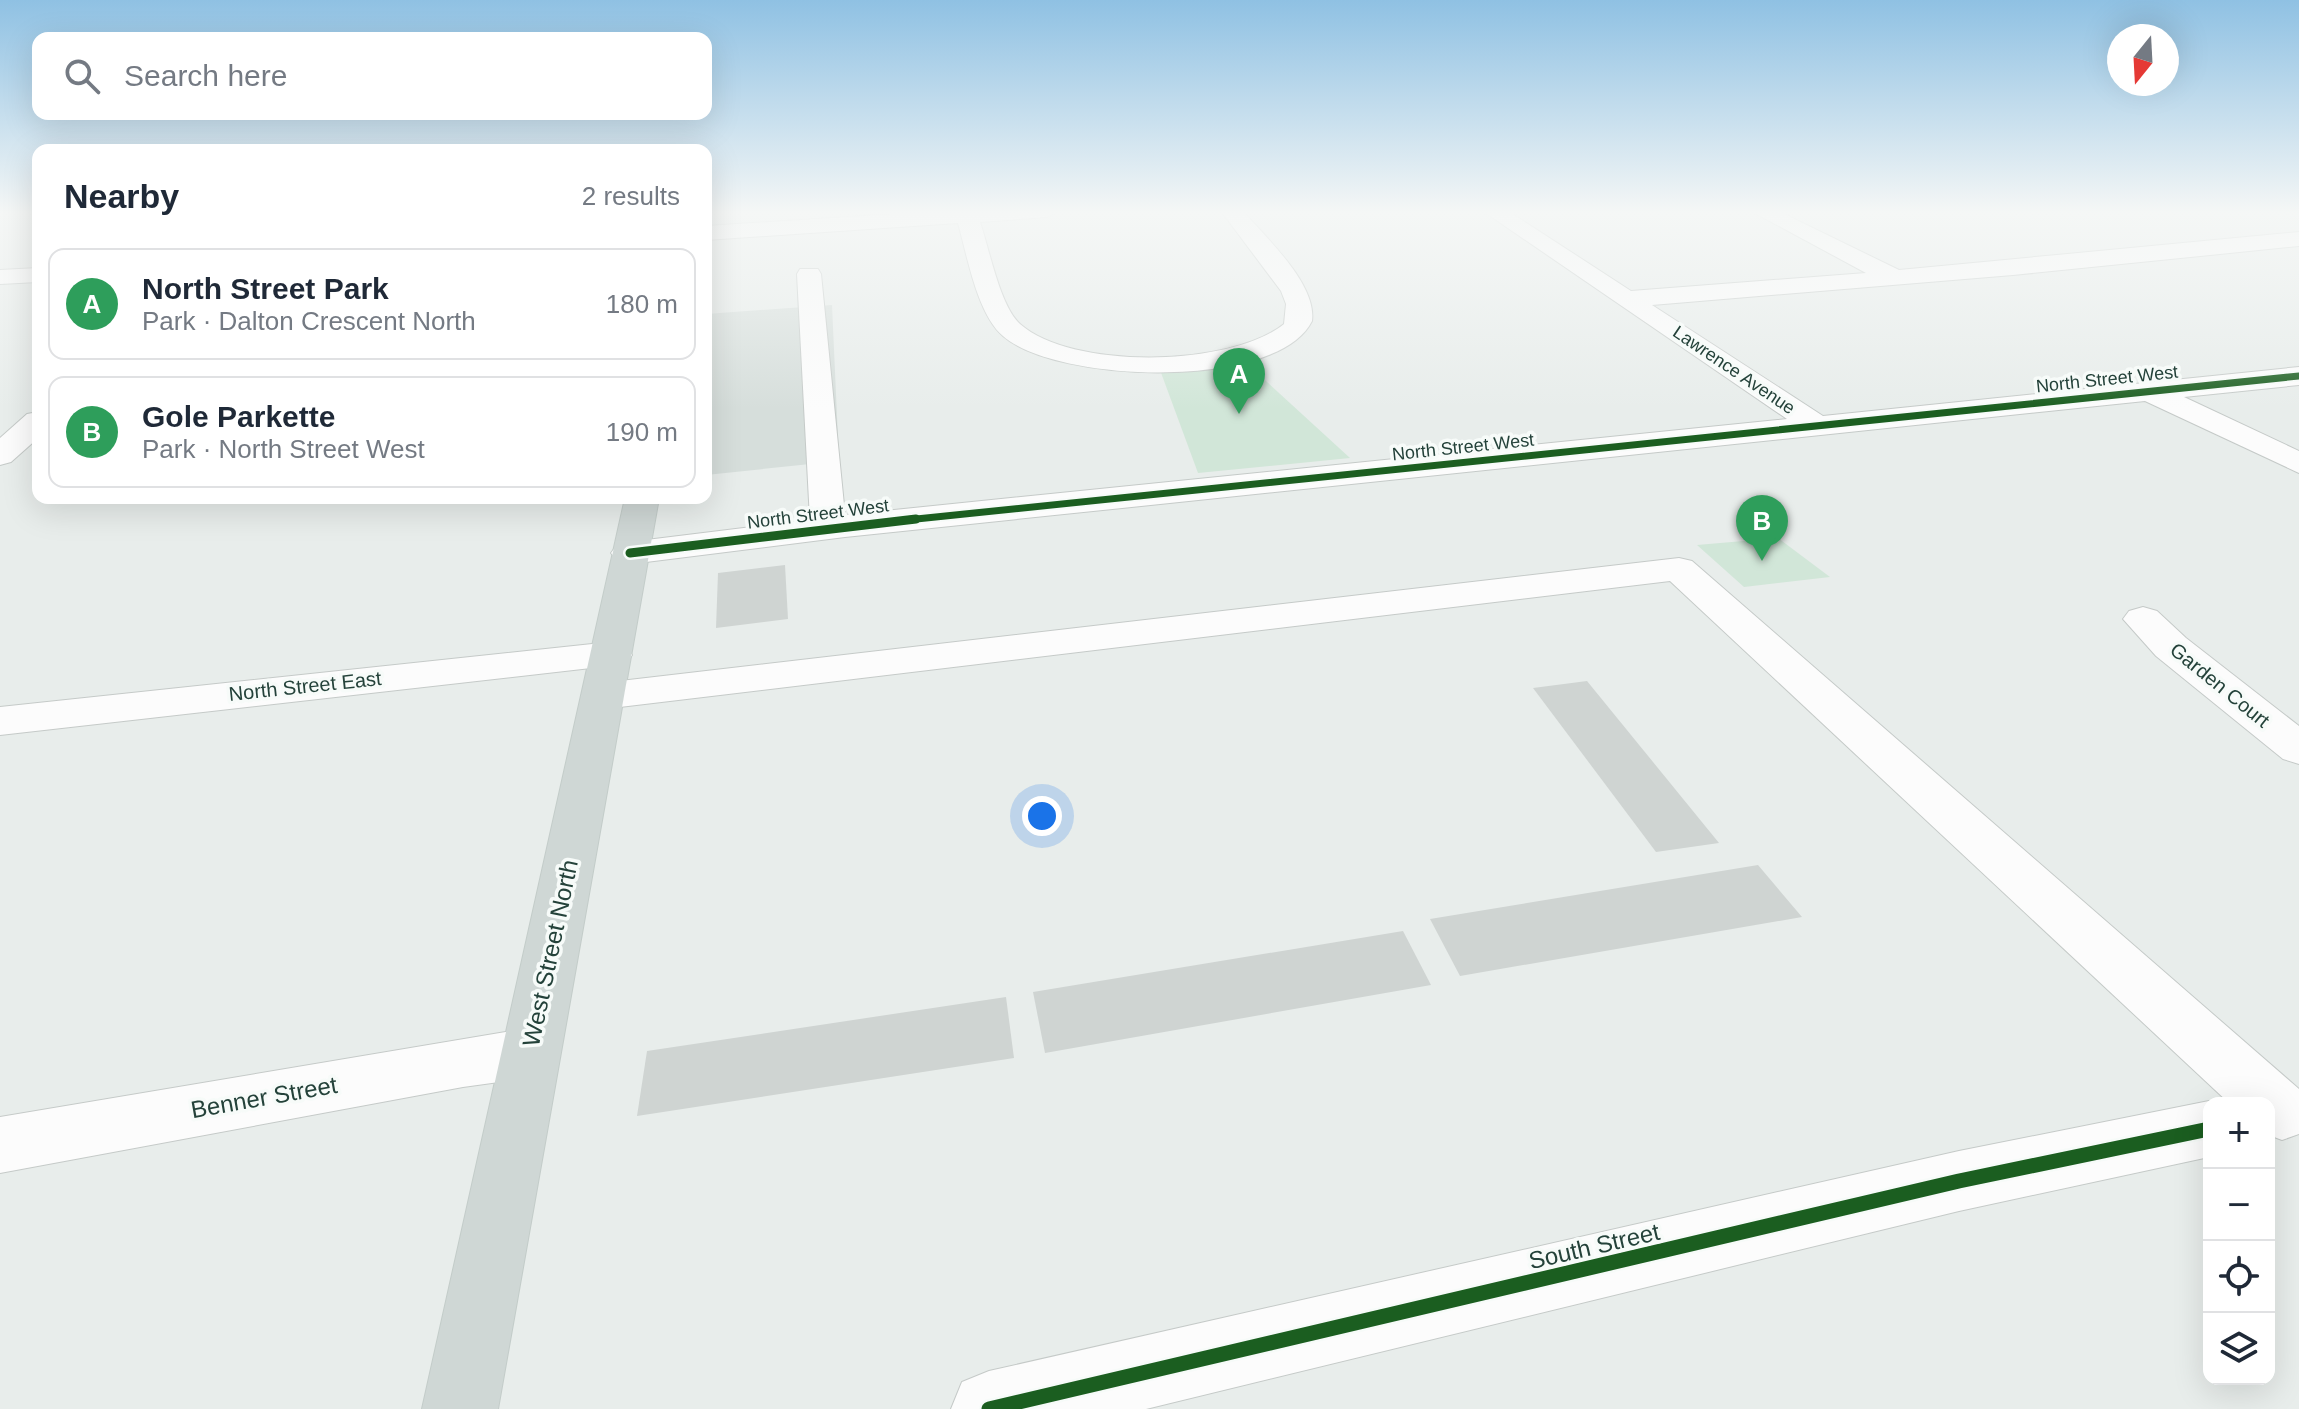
<!DOCTYPE html>
<html lang="en">
<head>
<meta charset="utf-8">
<style>
	body { margin:0; font-family:Helvetica,sans-serif; background:#f2f2f3; color:#1f2937 }
	.controls { position:absolute; right:24px; bottom:24px; display:grid; overflow:hidden; border-radius:16px; box-shadow:0 8px 32px #0002 }
	.controls button { width:72px; height:72px; display:grid; place-items:center; padding:0; border:0; border-bottom:2px solid #e0e1e3; background:#fff; color:#1f2937; font:40px sans-serif }
	.compass { position:absolute; left:2107px; top:24px; width:72px; height:72px; border-radius:50%; background:#fff; box-shadow:0 8px 32px #0002; rotate:198deg }
	.you { position:absolute; left:1042px; top:816px; width:28px; height:28px; margin:-20px; border:6px solid #fff; border-radius:50%; background:#1a73e8; box-shadow:0 0 0 12px #1a73e833 }
	.badge { display:grid; place-items:center; width:52px; height:52px; border-radius:50%; background:#1a73e8; color:#fff; font-size:26px; font-weight:700 }
	.pin { position:absolute; translate:-50% -66px; filter:drop-shadow(0 2px 4px #0008) }
	.pin::after { content:''; position:absolute; top:42px; width:28px; height:24px; background:inherit; clip-path:polygon(0 0,100% 0,50% 100%) }
	.list { margin:0; padding:0; list-style:none }
	h2 { display:flex; justify-content:space-between; align-items:center; height:104px; margin:0; padding:0 32px; font-size:34px }
	h2 small { font-size:26px; font-weight:400; color:#747a83 }
	.list li { display:grid; grid-template-columns:52px 1fr auto; gap:24px; align-items:center; box-sizing:border-box; height:112px; margin:0 16px 16px; padding:0 16px; border:2px solid #e0e1e3; border-radius:16px }
	.list b { display:block; font-size:30px; white-space:nowrap }
	.list p { margin:0; font-size:26px; white-space:nowrap; color:#747a83 }
	.list em { font-size:26px; font-style:normal; color:#747a83 }
	.icon { flex:none; width:44px; height:44px; fill:none; stroke:currentColor; stroke-width:2; stroke-linecap:round; stroke-linejoin:round }
	.map { position:relative; flex:none; width:2299px; height:1409px; overflow:hidden }
	.search { position:absolute; background:#fff; box-shadow:0 8px 32px #0002; left:32px; top:32px; width:680px; height:88px; display:flex; align-items:center; gap:20px; box-sizing:border-box; padding:0 28px; border-radius:16px; color:#747a83; font-size:30px }
	.panel { position:absolute; background:#fff; box-shadow:0 8px 32px #0002; left:32px; top:144px; width:680px; height:360px; border-radius:16px }
	.map>svg:first-child { display:block }
	.built { fill:#d6dedb }
	.green { fill:#d1e6d8 }
	.building { fill:#cfd4d2 }
	.lines { fill:none; stroke-linecap:round; stroke-linejoin:round }
	.minor-casing { stroke:#c5cac8; stroke-width:2 }
	.major-casing { stroke:#c3ccc9; stroke-width:2 }
	.minor { fill:#fcfcfc; fill-rule:evenodd }
	.major { fill:#cfd7d5; fill-rule:evenodd }
	.cycleway-far2-casing { stroke:#f7fbf9; stroke-width:11 }
	.cycleway-far1-casing { stroke:#f7fbf9; stroke-width:14 }
	.cycleway-casing { stroke:#f7fbf9; stroke-width:20 }
	.cycleway-far2 { stroke:#1b5e20; stroke-width:7 }
	.cycleway-far1 { stroke:#1b5e20; stroke-width:9 }
	.cycleway { stroke:#1b5e20; stroke-width:15 }
	.labels { text-anchor:middle; dominant-baseline:central; stroke-width:7; stroke-linejoin:round; paint-order:stroke }
	.far-street-label { font-size:18px; fill:#24423a; stroke:#f7fbf9 }
	.street-label { font-size:20px; fill:#24423a; stroke:#f7fbf9 }
	.near-street-label { font-size:24px; fill:#24423a; stroke:#f7fbf9 }
</style>
</head>
<body>
<div class="map">
<svg width="2299" height="1409" viewBox="0 0 2299 1409">
	<rect width="100%" height="100%" fill="#e8edeb"/>
	<!-- built -->
	<polygon class="built" points="832,305 839,461 706,475 706,314"/>
	<!-- green -->
	<g class="green">
		<polygon points="1243,360 1350,458 1198,473 1160,370"/>
		<polygon points="1778,538 1830,577 1744,587 1697,545"/>
	</g>
	<!-- building -->
	<g class="building">
		<polygon points="785,565 788,619 716,628 718,573"/>
		<polygon points="1587,681 1719,843 1656,852 1533,688"/>
		<polygon points="1758,865 1802,917 1460,976 1430,919"/>
		<polygon points="1403,931 1431,985 1045,1053 1033,992"/>
		<polygon points="1006,997 1014,1058 637,1116 647,1051"/>
	</g>
	<g class="lines">
		<!-- minor casing -->
		<g class="minor-casing">
			<g id="minor">
				<path d="M941,211H1057L1047,217L980,222C989,248 1000,306 1020,324C1072,370 1231,367 1284,324L1286,304L1281,291L1221,211H1243C1266,238 1317,284 1312,321C1277,391 1057,383 1003,336C977,314 967,255 958,223L706,240V226Z"/>
				<polygon points="1483,211 1508,211 1631,291 1866,273 1751,211 1778,211 1899,270 2299,232 2299,246 2013,275 1652,305 1823,416 2299,367 2299,385 2184,397 2299,451 2299,473 2145,401 845,537 630,564 617,561 611,553 617,545 630,542 810,520 797,274 800,269 818,269 821,274 845,515 1787,419"/>
				<polygon points="38,268 38,282 0,284 0,270"/>
				<polygon points="38,412 38,438 11,462 0,465 0,438 27,414"/>
				<polygon points="1679,558 1692,561 2299,1089 2299,1134 2282,1140 2269,1135 2269,1103 2229,1103 1670,581 603,709 588,705 581,696 588,687 603,683"/>
				<polygon points="2143,607 2157,611 2186,638 2299,726 2299,764 2283,759 2156,656 2123,619 2129,611"/>
				<polygon points="611,642 626,646 632,655 626,664 0,735 0,707"/>
				<polygon points="529,1028 550,1036 559,1053 550,1070 529,1078 463,1087 0,1173 0,1117"/>
				<polygon points="2209,1101 2214,1103 2209,1103 2209,1157 1959,1211 1146,1409 951,1409 962,1382 989,1371 1959,1151"/>
			</g>
		</g>
		<!-- major casing -->
		<g class="major-casing">
			<polygon id="major" points="625,498 659,498 498,1409 422,1409"/>
		</g>
		<!-- minor -->
		<use href="#minor" class="minor"/>
		<!-- major -->
		<use href="#major" class="major"/>
		<!-- cycleway-far2 casing -->
		<g class="cycleway-far2-casing">
			<polyline id="cycleway-far2" points="897,521 2299,376"/>
		</g>
		<!-- cycleway-far1 casing -->
		<g class="cycleway-far1-casing">
			<polyline id="cycleway-far1" points="630,553 916,519"/>
		</g>
		<!-- cycleway casing -->
		<g class="cycleway-casing">
			<polyline id="cycleway" points="989,1409 1959,1181 2209,1129"/>
		</g>
		<!-- cycleway-far2 -->
		<use href="#cycleway-far2" class="cycleway-far2"/>
		<!-- cycleway-far1 -->
		<use href="#cycleway-far1" class="cycleway-far1"/>
		<!-- cycleway -->
		<use href="#cycleway" class="cycleway"/>
	</g>
	<!-- sky -->
	<linearGradient id="sky" x2="0" y2="1"><stop stop-color="#8fc1e3"/><stop offset="0.52" stop-color="#f5f7f6"/><stop offset="1" stop-color="#f5f7f6" stop-opacity="0"/></linearGradient>
	<rect width="2299" height="409" fill="url(#sky)"/>
	<g class="labels">
		<!-- far-street labels -->
		<g class="far-street-label">
			<text transform="translate(1734 370) rotate(34)">Lawrence Avenue</text>
			<text transform="translate(2107 379) rotate(-6)">North Street West</text>
			<text transform="translate(1463 447) rotate(-6)">North Street West</text>
			<text transform="translate(818 514) rotate(-7)">North Street West</text>
		</g>
		<!-- street labels -->
		<g class="street-label">
			<text transform="translate(2220 685) rotate(39)">Garden Court</text>
			<text transform="translate(305 686) rotate(-6)">North Street East</text>
		</g>
		<!-- near-street labels -->
		<g class="near-street-label">
			<text transform="translate(550 953) rotate(-78)">West Street North</text>
			<text transform="translate(264 1097) rotate(-10)">Benner Street</text>
			<text transform="translate(1594 1246) rotate(-13)">South Street</text>
		</g>
	</g>
</svg>
<div class="controls">
<button>+</button>
<button>−</button>
<button><svg class="icon" aria-label="locate" viewBox="0 0 24 24"><circle cx="12" cy="12" r="6"/><path d="M12 2v4M12 18v4M2 12h4M18 12h4"/></svg></button>
<button><svg class="icon" aria-label="layers" viewBox="0 0 24 24"><path d="M12 4l9 5-9 5-9-5zM3 14l9 5 9-5"/></svg></button>
</div>
<svg class="compass" viewBox="-18 -18 36 36"><path d="M0-13l5 13h-10z" fill="#e53935"/><path d="M0 13l5-13h-10z" fill="#747a83"/></svg>
<div class="you"></div>
<div class="pin badge" style="left:1239px;top:414px;background:#2e9e5b">A</div>
<div class="pin badge" style="left:1762px;top:561px;background:#2e9e5b">B</div>
<div class="search"><svg class="icon" aria-label="search" viewBox="0 0 24 24"><circle cx="10" cy="10" r="6"/><path d="M15 15l6 6"/></svg>Search here</div>
<section class="panel">
<h2>Nearby<small>2 results</small></h2>
<ul class="list">
<li><span class="badge" style="background:#2e9e5b">A</span><div><b>North Street Park</b><p>Park · Dalton Crescent North</p></div><em>180 m</em></li>
<li><span class="badge" style="background:#2e9e5b">B</span><div><b>Gole Parkette</b><p>Park · North Street West</p></div><em>190 m</em></li>
</ul>
</section>
</div>
</body>
</html>
